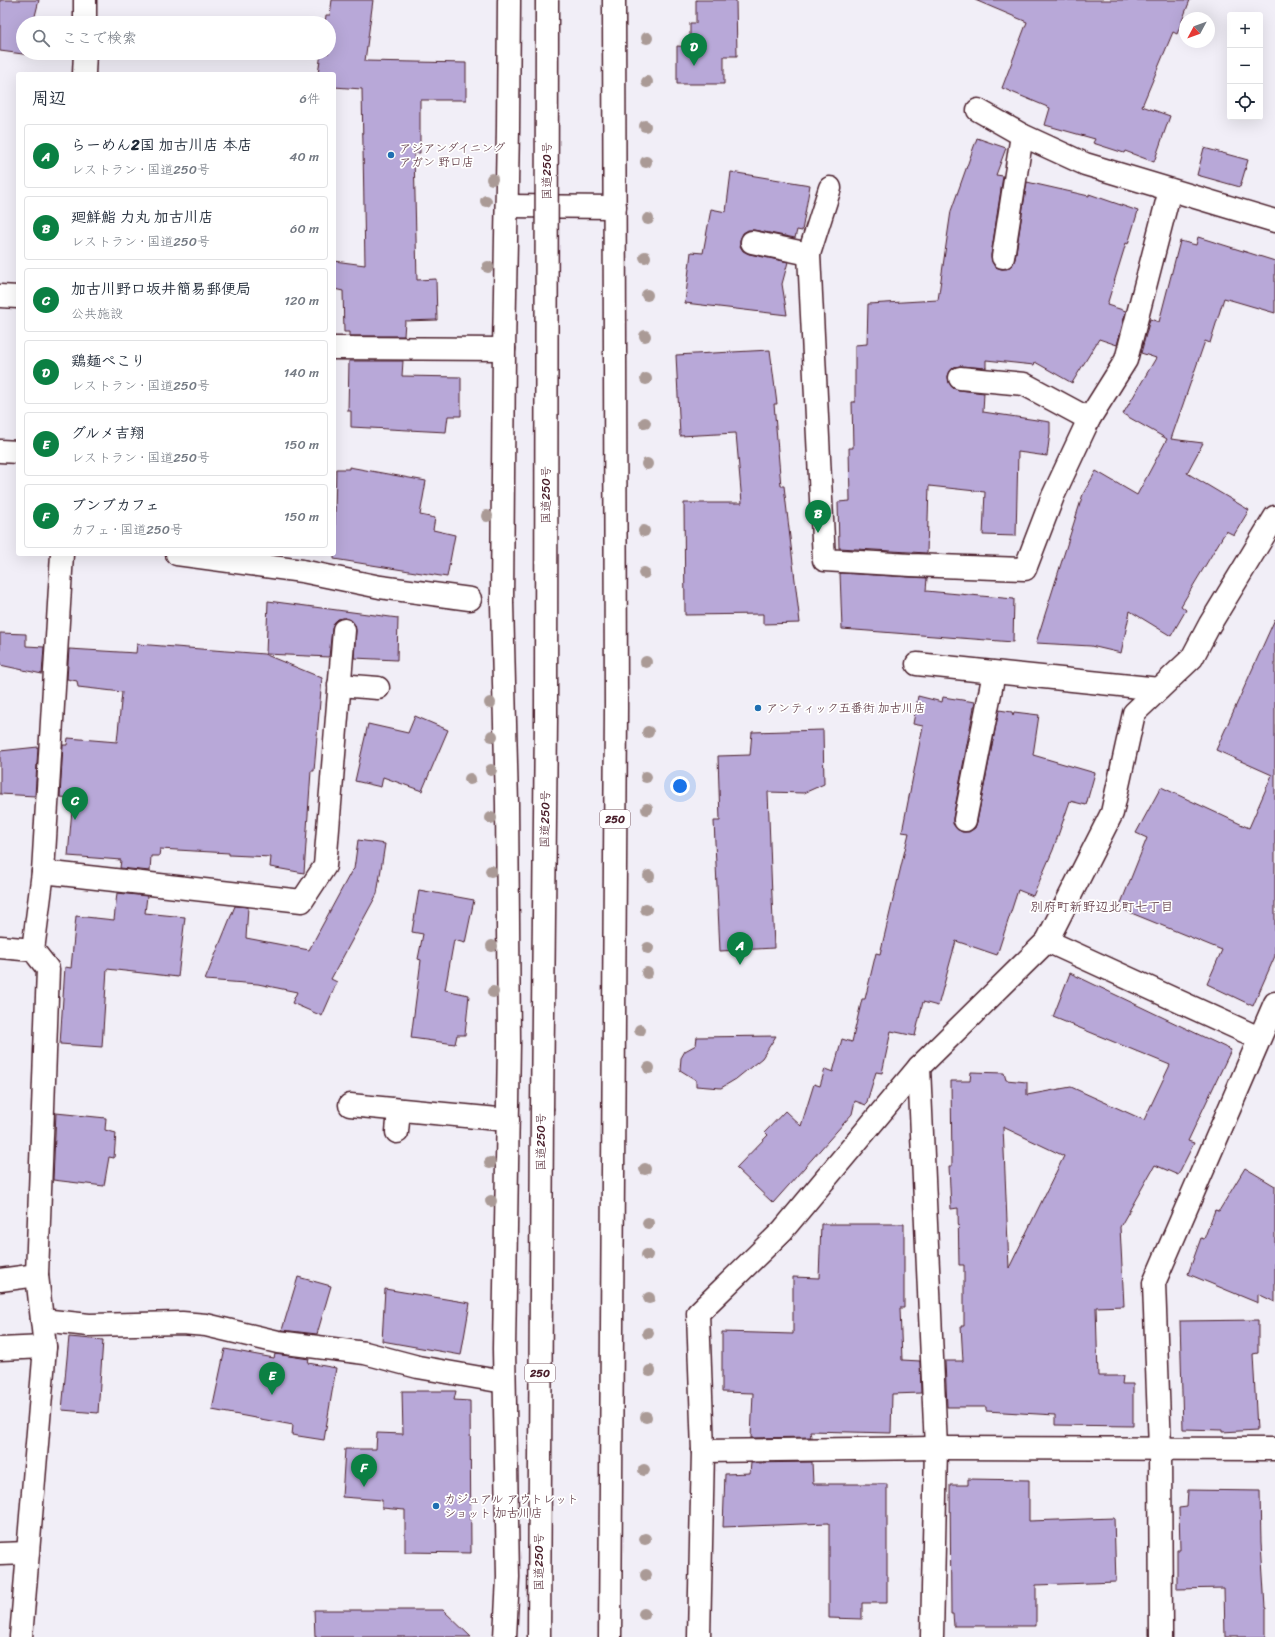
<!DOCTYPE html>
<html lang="ja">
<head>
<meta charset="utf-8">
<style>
	body { margin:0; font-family:Sriracha,"Klee One",sans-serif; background:#f2f2f3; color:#1f2937 }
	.controls { position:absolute; right:12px; top:12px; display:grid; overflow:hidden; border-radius:4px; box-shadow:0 4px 16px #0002 }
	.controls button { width:36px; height:36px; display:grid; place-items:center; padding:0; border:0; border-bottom:1px solid #e0e1e3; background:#fff; color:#1f2937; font:20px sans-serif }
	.compass { position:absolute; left:1179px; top:12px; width:36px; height:36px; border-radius:50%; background:#fff; box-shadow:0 4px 16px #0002; rotate:229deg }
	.you { position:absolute; left:680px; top:786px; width:14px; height:14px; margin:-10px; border:3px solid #fff; border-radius:50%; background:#1a73e8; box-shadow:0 0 0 6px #1a73e833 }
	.badge { display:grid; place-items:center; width:26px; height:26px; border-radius:50%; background:#0b8043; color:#fff; font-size:13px; font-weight:700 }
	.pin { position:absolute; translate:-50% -33px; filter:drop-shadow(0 1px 2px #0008) }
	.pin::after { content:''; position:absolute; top:21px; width:14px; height:12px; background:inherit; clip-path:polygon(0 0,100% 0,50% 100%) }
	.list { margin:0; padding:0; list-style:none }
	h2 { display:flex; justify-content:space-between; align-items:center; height:52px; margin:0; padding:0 16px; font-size:17px }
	h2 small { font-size:13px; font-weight:400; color:#747a83 }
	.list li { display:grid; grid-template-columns:26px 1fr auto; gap:12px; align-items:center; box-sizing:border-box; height:64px; margin:0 8px 8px; padding:0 8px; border:1px solid #e0e1e3; border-radius:4px }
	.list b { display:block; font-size:15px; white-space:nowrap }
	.list p { margin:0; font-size:13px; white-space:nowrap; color:#747a83 }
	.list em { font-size:13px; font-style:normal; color:#747a83 }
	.icon { flex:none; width:22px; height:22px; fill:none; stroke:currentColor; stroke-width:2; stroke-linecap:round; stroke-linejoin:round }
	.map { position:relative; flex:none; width:1275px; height:1637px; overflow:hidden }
	.search { position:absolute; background:#fff; box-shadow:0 4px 16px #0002; left:16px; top:16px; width:320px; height:44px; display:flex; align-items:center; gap:10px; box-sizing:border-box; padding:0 14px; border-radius:22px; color:#747a83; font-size:15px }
	.panel { position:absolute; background:#fff; box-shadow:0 4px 16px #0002; left:16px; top:72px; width:320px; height:484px; border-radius:4px }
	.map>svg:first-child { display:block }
	.building { fill:#b8a8d8; stroke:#4a1f2b; fill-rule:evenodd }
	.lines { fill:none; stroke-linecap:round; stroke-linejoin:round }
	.minor-casing { stroke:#4a1f2b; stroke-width:25 }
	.highway-casing { stroke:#4a1f2b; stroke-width:25 }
	.minor { stroke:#fff; stroke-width:22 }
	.highway { stroke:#fff; stroke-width:22 }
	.highway-bridge-casing { stroke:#4a1f2b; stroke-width:25; stroke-linecap:butt }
	.highway-bridge { stroke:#fff; stroke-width:22 }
	.tree { fill:#aa9a96 }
	.poi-dot { fill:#1f6fb2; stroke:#fff; stroke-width:1.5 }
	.labels { text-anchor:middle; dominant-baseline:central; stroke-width:3.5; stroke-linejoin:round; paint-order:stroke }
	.shield { fill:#fff; stroke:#80626b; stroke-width:1 }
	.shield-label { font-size:11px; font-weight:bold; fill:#4a1f2b }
	.poi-label { font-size:12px; fill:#4a1f2b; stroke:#fff; text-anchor:start }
	.street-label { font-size:12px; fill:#4a1f2b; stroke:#fff }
	.neighbourhood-label { font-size:13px; fill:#4a1f2b; stroke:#fff }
</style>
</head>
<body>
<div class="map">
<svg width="1275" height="1637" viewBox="0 0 1275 1637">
	<rect width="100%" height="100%" fill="#f1eef7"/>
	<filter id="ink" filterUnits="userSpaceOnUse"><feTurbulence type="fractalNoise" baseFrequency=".025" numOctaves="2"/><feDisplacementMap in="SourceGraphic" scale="8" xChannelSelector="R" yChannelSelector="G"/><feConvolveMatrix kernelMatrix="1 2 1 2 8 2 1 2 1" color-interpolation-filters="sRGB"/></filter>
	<g filter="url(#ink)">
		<!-- building -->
		<g class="building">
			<polygon points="0,0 39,0 34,20 41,21 40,23 23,23 23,53 39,53 38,56 0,51"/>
			<polygon points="332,0 373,0 365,61 466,63 466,100 420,100 420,153 414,153 417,280 436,279 437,320 405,321 404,336 349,336 349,332 344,332 343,291 334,289 334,261 365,265 362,89 334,87 334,74 318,74 321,53 329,53 329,23 325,23 326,15 330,15"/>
			<polygon points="696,0 736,0 737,56 724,56 724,84 677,84 677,46 690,47 690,23 696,23"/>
			<polygon points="975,0 1190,0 1177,34 1173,32 1142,106 1170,116 1154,162 1125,151 1124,153 1093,143 1095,139 1045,125 1050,108 1002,88 1027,22"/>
			<polygon points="977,138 1006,148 996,175 1003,176 991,255 992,262 995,267 1001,269 1007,269 1012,265 1015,259 1027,182 1089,196 1089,194 1138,211 1128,244 1126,243 1107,305 1126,311 1117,345 1099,339 1072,383 1035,362 1034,365 986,360 986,368 961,366 954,367 950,371 948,376 949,383 953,388 959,390 984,393 983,412 1050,422 1050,433 1047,456 1018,452 1016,536 983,535 985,492 929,486 927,553 839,548 838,502 850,501 849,448 853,448 852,402 855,402 855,345 867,344 868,304 938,300 951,211"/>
			<polygon points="1204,148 1248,160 1240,187 1197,175"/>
			<polygon points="731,172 810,185 802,231 797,230 795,238 754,230 748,230 743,233 740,240 740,246 743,251 749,254 788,262 782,284 787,315 685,303 691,252 703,253 711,209 726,212"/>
			<polygon points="1198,237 1275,261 1275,313 1224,298 1210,343 1205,341 1171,439 1203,443 1187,473 1249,510 1234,535 1226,531 1181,606 1186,610 1171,636 1130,611 1121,653 1091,646 1036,643 1083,494 1096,471 1137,495 1167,439 1123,414 1156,358 1141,353 1150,319 1159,322 1180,241 1196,245"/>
			<polygon points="770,350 777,404 774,404 781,486 784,486 800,623 763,624 763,614 685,615 684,503 742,503 736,433 680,436 676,355"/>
			<polygon points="349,361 403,361 402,376 461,377 461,416 448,416 446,432 351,427 351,411 348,411"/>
			<polygon points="349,467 426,481 420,515 435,518 433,530 455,535 447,577 334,559 336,469 349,469"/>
			<polygon points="840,573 927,578 926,591 1014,599 1013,642 842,629"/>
			<polygon points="268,601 398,618 397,660 354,658 356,631 355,625 351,620 345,618 338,619 334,623 332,629 329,657 266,654"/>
			<polygon points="1275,619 1275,956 1253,1006 1207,984 1222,950 1119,908 1147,838 1136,833 1161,787 1249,828 1272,775 1216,750"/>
			<polygon points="0,633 26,634 26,646 44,647 42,674 0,665"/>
			<polygon points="137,644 264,654 322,678 314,771 311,771 304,873 270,867 271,857 229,855 229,853 160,849 159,856 151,856 150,871 120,868 121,860 68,856 73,798 60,797 63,745 67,745 68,738 117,742 122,692 78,687 77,681 67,679 69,649 136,653"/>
			<polygon points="918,696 942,702 943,697 975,702 953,818 953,824 957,829 962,832 969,832 975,828 977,822 999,710 1012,712 1013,716 1014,712 1039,715 1033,755 1095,773 1086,805 1070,801 1053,850 1033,896 1018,890 997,955 956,941 938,1006 923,1002 915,1036 891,1031 882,1073 876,1072 866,1105 855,1101 852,1114 773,1203 736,1168 768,1135 765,1132 785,1111 801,1126 814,1084 820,1086 825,1069 833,1072 842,1039 852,1042 862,999 865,999 876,953 880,954 909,833 902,832 923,726 913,724"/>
			<polygon points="415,716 448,730 422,791 383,777 381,787 355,781 368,724 408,733"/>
			<polygon points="823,730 824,784 804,793 768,792 774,948 720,951 714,821 720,821 718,756 750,755 752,732"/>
			<polygon points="38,747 35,796 0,794 0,751"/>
			<polygon points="358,840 385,844 377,894 331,979 337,982 322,1016 292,1003 297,992 258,984 205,980 235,906 248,907 246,938 309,950 351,872 354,869"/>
			<polygon points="419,890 474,900 465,943 454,940 445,990 469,995 465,1035 457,1035 455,1044 411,1038 421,960 418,959 423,934 412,932"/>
			<polygon points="117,893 147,896 145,913 185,917 178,977 107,969 102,1047 60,1044 65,967 71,968 76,916 114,920"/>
			<path d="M1070,973L1231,1050L1188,1141L1194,1143L1178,1175L1155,1165L1120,1227L1124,1306L1096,1307L1098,1376H1123L1122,1384H1133V1426L1055,1425V1415L986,1411V1407H947L945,1361H963L961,1326H964V1265H959L958,1208L951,1209L949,1166H952L951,1081H970L971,1072L1004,1073L1006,1080L1027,1082V1095L1071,1087L1144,1120L1170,1065L1053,1017ZM1003,1127L1064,1156L1009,1268Z"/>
			<polygon points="776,1036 762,1058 736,1079 721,1088 696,1086 696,1080 680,1070 681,1058 685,1051 696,1045 697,1037"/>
			<polygon points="56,1113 106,1118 105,1130 116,1133 114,1158 109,1157 104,1186 53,1180"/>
			<polygon points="1245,1168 1275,1186 1275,1302 1258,1294 1258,1303 1188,1274 1201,1238 1204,1239 1215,1210 1219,1211"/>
			<polygon points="821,1224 904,1224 904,1308 900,1308 902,1360 920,1361 921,1393 892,1394 891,1433 810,1431 811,1437 751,1438 753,1393 722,1392 722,1332 793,1334 793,1277 819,1278"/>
			<polygon points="298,1277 331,1286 317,1334 282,1330"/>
			<polygon points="385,1289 470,1303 461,1355 382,1341"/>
			<polygon points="1258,1320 1258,1353 1253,1354 1257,1430 1222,1432 1222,1430 1183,1429 1180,1321"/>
			<polygon points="69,1337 103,1340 98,1413 62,1410"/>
			<polygon points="225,1349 274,1358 275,1354 309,1359 308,1363 336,1368 324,1440 292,1435 293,1425 212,1410"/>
			<polygon points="402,1391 456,1391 454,1400 470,1401 471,1553 405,1552 405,1510 382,1508 382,1500 342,1497 345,1449 376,1449 377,1433 403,1434"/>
			<polygon points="812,1462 813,1484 887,1484 887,1603 862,1603 862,1619 829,1618 829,1523 723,1527 725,1474 750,1473 751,1463"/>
			<polygon points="968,1479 1029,1480 1029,1521 1114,1518 1116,1582 1036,1585 1036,1626 954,1626 953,1614 951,1614 950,1485 968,1485"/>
			<polygon points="1188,1490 1260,1491 1261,1543 1265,1608 1266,1608 1266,1637 1225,1637 1224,1588 1177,1589 1177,1550 1180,1550 1179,1508 1187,1507"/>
			<polygon points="314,1610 443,1610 471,1637 315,1637"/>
		</g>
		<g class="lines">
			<!-- minor casing -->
			<g class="minor-casing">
				<g id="minor">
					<polyline points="85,23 85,0"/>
					<polyline points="84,74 85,53"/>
					<polyline points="978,110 1022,135"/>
					<polyline points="830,188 809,254 824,560 911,565 1025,569 1053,496 1089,419 1126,360 1170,190"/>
					<polyline points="507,206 615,207"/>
					<polyline points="752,242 809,254"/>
					<polyline points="1003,257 1022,135 1085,164 1275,221"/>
					<polyline points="0,296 18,297"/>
					<polyline points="334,348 504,349"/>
					<polyline points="960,378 1024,384 1089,419"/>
					<polyline points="0,451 18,452"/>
					<polyline points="177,554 302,571 380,587 470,599"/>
					<polyline points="917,664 1159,689"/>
					<polyline points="339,685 378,688"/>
					<polyline points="965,820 994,673"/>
					<polyline points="43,872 302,901 325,866 344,630"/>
					<polyline points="1047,941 1259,1038"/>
					<polyline points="0,947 33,950 48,969 37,1275 45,1347 21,1637"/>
					<polyline points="33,950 43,872 62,554"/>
					<polyline points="919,1067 936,1448 932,1637"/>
					<polyline points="350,1105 508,1120"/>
					<polyline points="397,1132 399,1110"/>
					<polyline points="0,1280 37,1275"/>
					<polyline points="42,1320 89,1325 182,1323 206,1325 278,1342 365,1353 418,1367 504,1382"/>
					<polyline points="0,1349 45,1347"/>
					<polyline points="703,1451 936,1448 1275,1449"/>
					<polyline points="0,1554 28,1553"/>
					<polyline points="505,1637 508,1577 504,1349 509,1042 507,804 502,603 504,349 508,128 509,0"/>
					<polyline points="699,1637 703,1451 698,1313 782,1231 919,1067 1047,941 1112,813 1134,713 1192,658 1210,624 1275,517"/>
					<polyline points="1161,1637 1160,1449 1154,1283 1275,1003"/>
				</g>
			</g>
			<!-- highway casing -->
			<g class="highway-casing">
				<g id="highway">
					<polyline points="539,1637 542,1110"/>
					<polyline points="610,1637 616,708 614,0"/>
				</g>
			</g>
			<!-- minor -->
			<use href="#minor" class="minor"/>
			<!-- highway -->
			<use href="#highway" class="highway"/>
			<!-- highway-bridge casing -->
			<g class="highway-bridge-casing">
				<polyline id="highway-bridge" points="542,1110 546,720 547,0"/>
			</g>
			<!-- highway-bridge -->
			<use href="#highway-bridge" class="highway-bridge"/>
		</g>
		<!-- trees -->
		<g class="tree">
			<circle cx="647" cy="38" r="6"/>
			<circle cx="647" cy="82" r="6"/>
			<circle cx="645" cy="126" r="6"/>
			<circle cx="646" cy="162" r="6"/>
			<circle cx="492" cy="179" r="6"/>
			<circle cx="486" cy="201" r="6"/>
			<circle cx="648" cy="219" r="6"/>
			<circle cx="645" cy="257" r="6"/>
			<circle cx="488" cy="267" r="6"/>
			<circle cx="647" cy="295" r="6"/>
			<circle cx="645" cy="336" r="6"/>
			<circle cx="646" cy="379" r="6"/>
			<circle cx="645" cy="423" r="6"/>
			<circle cx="647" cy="464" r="6"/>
			<circle cx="487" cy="516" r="6"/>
			<circle cx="644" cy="531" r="6"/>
			<circle cx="644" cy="573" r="6"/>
			<circle cx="646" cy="662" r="6"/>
			<circle cx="490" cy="703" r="6"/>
			<circle cx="648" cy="732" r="6"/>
			<circle cx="492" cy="736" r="6"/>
			<circle cx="491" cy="770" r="6"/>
			<circle cx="646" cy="777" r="6"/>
			<circle cx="470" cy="779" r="6"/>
			<circle cx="647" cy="809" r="6"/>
			<circle cx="491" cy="818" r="6"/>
			<circle cx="491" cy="871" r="6"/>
			<circle cx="649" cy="876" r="6"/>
			<circle cx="646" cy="909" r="6"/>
			<circle cx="492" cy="946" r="6"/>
			<circle cx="648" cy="948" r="6"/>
			<circle cx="647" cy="973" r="6"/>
			<circle cx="493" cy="992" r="6"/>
			<circle cx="640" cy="1030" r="6"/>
			<circle cx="649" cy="1068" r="6"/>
			<circle cx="490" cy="1163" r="6"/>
			<circle cx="645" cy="1169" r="6"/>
			<circle cx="491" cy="1201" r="6"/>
			<circle cx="648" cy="1223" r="6"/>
			<circle cx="647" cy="1255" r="6"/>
			<circle cx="649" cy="1298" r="6"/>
			<circle cx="648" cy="1333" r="6"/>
			<circle cx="650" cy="1371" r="6"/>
			<circle cx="646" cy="1417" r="6"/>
			<circle cx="644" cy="1470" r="6"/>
			<circle cx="645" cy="1539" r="6"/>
			<circle cx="646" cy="1575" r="6"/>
			<circle cx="644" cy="1614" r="6"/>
		</g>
	</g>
	<!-- markers -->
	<g class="poi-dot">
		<circle cx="391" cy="155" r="4"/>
		<circle cx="758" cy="708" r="4"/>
		<circle cx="436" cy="1506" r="4"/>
	</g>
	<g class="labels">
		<!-- shield labels -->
		<g class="shield">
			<rect x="600" y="810" width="30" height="18" rx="3"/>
			<rect x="525" y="1364" width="30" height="18" rx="3"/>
		</g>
		<g class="shield-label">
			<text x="615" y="819">250</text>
			<text x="540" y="1373">250</text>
		</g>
		<!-- poi labels -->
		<g class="poi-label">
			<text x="399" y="148">アジアンダイニング<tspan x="399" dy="14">アガン 野口店</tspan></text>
			<text x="766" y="708">アンティック五番街 加古川店</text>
			<text x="444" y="1499">カジュアル アウトレット<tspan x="444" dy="14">ショット 加古川店</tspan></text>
		</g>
		<!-- street labels -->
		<g class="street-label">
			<text transform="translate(547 171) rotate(-90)">国道250号</text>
			<text transform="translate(546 495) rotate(-90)">国道250号</text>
			<text transform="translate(545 819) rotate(-89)">国道250号</text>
			<text transform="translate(541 1142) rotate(-90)">国道250号</text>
			<text transform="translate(539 1562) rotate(-90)">国道250号</text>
		</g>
		<!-- neighbourhood labels -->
		<g class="neighbourhood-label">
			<text x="1102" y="906">別府町新野辺北町七丁目</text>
		</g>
	</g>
</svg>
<div class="controls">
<button>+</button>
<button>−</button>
<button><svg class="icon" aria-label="locate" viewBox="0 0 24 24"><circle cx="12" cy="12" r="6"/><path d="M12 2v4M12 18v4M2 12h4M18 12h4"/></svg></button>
</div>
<svg class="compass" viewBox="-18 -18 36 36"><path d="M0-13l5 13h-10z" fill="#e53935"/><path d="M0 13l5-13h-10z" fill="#747a83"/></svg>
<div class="you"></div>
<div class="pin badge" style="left:740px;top:965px">A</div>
<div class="pin badge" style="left:818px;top:533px">B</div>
<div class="pin badge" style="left:75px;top:820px">C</div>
<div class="pin badge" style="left:694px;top:66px">D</div>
<div class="pin badge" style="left:272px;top:1395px">E</div>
<div class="pin badge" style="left:364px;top:1487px">F</div>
<div class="search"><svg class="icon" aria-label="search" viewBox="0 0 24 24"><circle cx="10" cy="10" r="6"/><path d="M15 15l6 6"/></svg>ここで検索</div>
<section class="panel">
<h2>周辺<small>6件</small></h2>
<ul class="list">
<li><span class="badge">A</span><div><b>らーめん2国 加古川店 本店</b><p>レストラン · 国道250号</p></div><em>40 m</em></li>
<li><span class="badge">B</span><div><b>廻鮮鮨 力丸 加古川店</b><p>レストラン · 国道250号</p></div><em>60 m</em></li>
<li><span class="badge">C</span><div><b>加古川野口坂井簡易郵便局</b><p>公共施設</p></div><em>120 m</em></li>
<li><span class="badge">D</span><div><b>鶏麺ぺこり</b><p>レストラン · 国道250号</p></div><em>140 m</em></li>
<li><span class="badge">E</span><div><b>グルメ吉翔</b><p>レストラン · 国道250号</p></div><em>150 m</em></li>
<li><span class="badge">F</span><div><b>ブンブカフェ</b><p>カフェ · 国道250号</p></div><em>150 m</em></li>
</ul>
</section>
</div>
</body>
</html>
